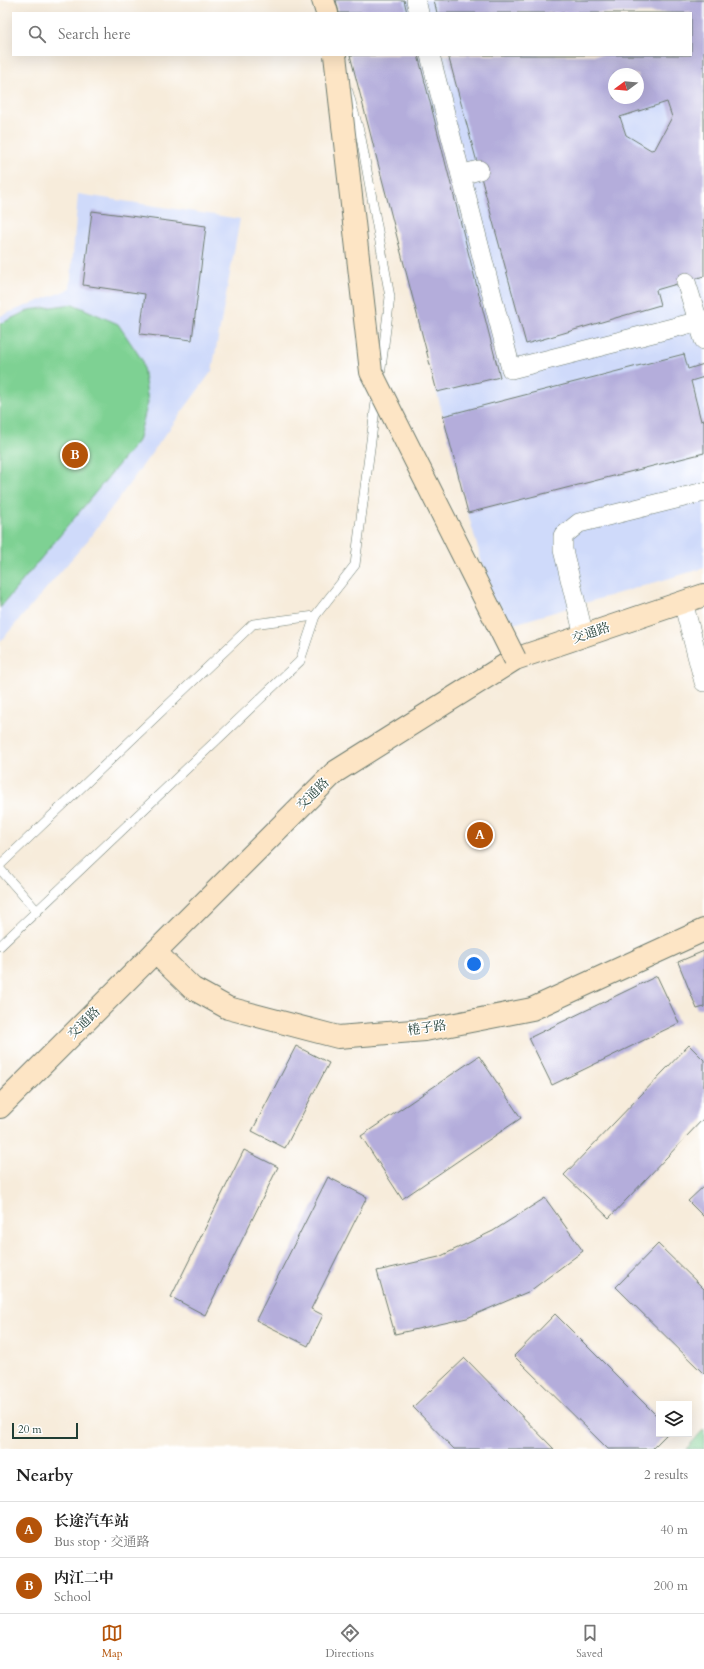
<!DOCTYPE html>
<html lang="en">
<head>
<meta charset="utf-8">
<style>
	body { margin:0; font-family:Cardo,"Noto Serif SC",serif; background:#f6f6f6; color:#222 }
	.controls { position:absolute; right:12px; bottom:12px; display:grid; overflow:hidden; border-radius:0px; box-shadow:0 4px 16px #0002 }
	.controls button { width:36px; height:36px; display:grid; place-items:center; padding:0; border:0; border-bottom:1px solid #e0e0e0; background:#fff; color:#222; font:20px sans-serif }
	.compass { position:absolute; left:608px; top:68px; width:36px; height:36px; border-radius:50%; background:#fff; box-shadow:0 4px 16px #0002; rotate:254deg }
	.scale { position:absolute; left:12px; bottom:10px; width:66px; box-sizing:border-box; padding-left:4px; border:2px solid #1f3d34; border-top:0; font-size:11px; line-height:14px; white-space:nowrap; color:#1f3d34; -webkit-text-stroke:3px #fff; paint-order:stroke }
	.you { position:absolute; left:474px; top:964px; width:14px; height:14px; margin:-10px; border:3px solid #fff; border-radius:50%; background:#1a73e8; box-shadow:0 0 0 6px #1a73e833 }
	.badge { display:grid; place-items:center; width:26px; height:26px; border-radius:50%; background:#b45309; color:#fff; font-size:13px; font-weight:700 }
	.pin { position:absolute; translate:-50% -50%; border:2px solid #fff; box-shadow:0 1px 4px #0006 }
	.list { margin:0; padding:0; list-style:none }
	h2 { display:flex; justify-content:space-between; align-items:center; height:52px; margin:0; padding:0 16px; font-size:17px }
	h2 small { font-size:13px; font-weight:400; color:#767676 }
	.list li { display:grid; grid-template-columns:26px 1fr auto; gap:12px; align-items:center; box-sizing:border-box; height:56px; padding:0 16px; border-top:1px solid #e0e0e0 }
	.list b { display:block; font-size:15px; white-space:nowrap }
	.list p { margin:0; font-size:13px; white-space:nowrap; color:#767676 }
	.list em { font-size:13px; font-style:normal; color:#767676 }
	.icon { flex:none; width:22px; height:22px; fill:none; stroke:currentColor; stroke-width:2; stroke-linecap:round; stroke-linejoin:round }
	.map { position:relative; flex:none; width:704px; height:1449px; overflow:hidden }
	.search { position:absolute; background:#fff; box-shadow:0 4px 16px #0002; left:12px; right:12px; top:12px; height:44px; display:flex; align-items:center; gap:10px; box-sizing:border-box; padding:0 14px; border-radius:0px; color:#767676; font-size:15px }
	.sheet { height:164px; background:#fff }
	nav { display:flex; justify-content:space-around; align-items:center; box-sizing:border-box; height:56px; border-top:1px solid #e0e0e0; background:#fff; font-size:11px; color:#767676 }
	nav a { display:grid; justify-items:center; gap:2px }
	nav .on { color:#b45309 }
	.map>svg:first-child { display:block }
	.built { fill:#cfdafa; fill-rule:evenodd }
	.green { fill:#7ed193; stroke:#4e8764 }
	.building { fill:#b4addb; fill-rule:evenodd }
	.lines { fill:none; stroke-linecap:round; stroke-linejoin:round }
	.lane-casing { stroke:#6b7a6e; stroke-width:10 }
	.street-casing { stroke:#6b7a6e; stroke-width:20 }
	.secondary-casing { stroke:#6b7a6e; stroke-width:24 }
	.lane { stroke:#fff; stroke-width:9 }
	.street { stroke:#fff; stroke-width:19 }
	.secondary { stroke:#fde5c5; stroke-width:22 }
	.secondary-bridge-casing { stroke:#6b7a6e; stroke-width:24; stroke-linecap:butt }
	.secondary-bridge { stroke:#fde5c5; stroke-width:22 }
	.labels { text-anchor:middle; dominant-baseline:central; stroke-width:3; stroke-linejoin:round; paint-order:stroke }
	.street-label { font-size:13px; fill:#1f3d34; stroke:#fff }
</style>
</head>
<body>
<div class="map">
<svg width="704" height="1449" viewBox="0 0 704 1449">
	<rect width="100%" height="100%" fill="#fff"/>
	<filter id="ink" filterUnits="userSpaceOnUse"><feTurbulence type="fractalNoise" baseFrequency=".025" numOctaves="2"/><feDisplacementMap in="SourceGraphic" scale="8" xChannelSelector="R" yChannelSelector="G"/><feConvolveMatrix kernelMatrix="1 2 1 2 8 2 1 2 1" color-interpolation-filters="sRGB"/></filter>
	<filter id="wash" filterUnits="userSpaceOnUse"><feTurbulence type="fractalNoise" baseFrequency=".012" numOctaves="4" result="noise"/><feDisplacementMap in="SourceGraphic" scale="16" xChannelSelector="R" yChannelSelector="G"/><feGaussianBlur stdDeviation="0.9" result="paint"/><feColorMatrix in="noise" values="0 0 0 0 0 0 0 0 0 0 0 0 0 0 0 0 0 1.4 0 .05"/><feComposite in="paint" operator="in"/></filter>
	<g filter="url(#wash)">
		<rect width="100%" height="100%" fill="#f7ecdb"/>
		<!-- built -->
		<g class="built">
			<path d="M336,0H704V568L500,628L468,513L350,55H691V13H339ZM614,74H638V98H614Z"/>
			<polygon points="78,194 240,219 212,371 88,540 0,642 0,316 70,289"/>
		</g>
		<!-- green -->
		<g class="green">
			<polygon points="73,304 118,324 142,360 148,402 138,441 0,608 0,324 29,310"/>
			<polygon points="704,1429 704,1449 686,1449"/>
		</g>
		<g id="blocks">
			<!-- building -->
			<g class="building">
				<polygon points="336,0 404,0 407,13 339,13"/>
				<path d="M434,0H704V276L656,290L660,305L526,344L448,55H691V13H437ZM614,74H638V98H614ZM667,102L672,117L655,149L651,150L626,135L620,117Z"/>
				<polygon points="350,55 418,55 500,377 437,392"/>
				<polygon points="92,211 206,226 192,340 140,334 145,294 83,285"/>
				<polygon points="684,354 688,369 704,364 704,377 691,381 701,421 704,420 704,453 468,513 443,416"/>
				<polygon points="704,951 704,1007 697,1009 678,962"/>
				<polygon points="657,976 679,1023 552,1085 529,1038"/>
				<polygon points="689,1045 704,1060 704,1118 609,1218 564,1175"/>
				<polygon points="296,1046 329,1063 285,1148 252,1131"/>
				<polygon points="479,1056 521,1118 402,1199 361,1136"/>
				<polygon points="244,1150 278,1167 205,1315 171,1297"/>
				<polygon points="328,1177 367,1197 311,1309 323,1315 308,1346 256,1320"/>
				<polygon points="704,1186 704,1217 688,1201"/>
				<polygon points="545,1198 583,1251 530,1291 467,1318 395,1334 377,1271 439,1257 493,1231"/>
				<polygon points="658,1244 704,1289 704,1374 616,1287"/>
				<polygon points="555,1314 659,1418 659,1434 667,1434 652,1449 608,1449 514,1356"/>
				<polygon points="465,1358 554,1449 454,1449 413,1407"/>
			</g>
		</g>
	</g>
	<g filter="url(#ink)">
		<use href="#blocks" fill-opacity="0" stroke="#6b7a6e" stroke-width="1"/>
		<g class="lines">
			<!-- lane casing -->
			<g class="lane-casing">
				<g id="lane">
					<polyline points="348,91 361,138 390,297 380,376"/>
					<polyline points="0,865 253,624 315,616 355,565 377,394"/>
					<polyline points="0,869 37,911"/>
					<polyline points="0,946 300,661 315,616"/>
				</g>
			</g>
			<!-- street casing -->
			<g class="street-casing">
				<g id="street">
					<polyline points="416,0 419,13"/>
					<polyline points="430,55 511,369 704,320"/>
					<polyline points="461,175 479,170"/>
					<polyline points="686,282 704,340"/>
					<polyline points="683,602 704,682"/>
					<polyline points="584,636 563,550 563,536 579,523 704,492"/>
				</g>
			</g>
			<!-- secondary casing -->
			<g class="secondary-casing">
				<g id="secondary">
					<polyline points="323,0 327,13"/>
					<polyline points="155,952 192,988 228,1008 338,1037 425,1030 532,1009 704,930"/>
					<polyline points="0,1107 335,772 515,659 704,595"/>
				</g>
			</g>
			<!-- lane -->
			<use href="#lane" class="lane"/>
			<!-- street -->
			<use href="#street" class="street"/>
			<!-- secondary -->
			<use href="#secondary" class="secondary"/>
			<!-- secondary-bridge casing -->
			<g class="secondary-bridge-casing">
				<polyline id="secondary-bridge" points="335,55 371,372 515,659"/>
			</g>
			<!-- secondary-bridge -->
			<use href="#secondary-bridge" class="secondary-bridge"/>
		</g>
	</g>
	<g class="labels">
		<!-- street labels -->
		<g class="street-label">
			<text transform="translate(591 633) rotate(-19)">交通路</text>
			<text transform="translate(313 794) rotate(-45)">交通路</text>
			<text transform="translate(84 1023) rotate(-45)">交通路</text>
			<text transform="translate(427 1028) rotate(-8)">棬子路</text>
		</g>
	</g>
</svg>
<div class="controls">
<button><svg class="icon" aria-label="layers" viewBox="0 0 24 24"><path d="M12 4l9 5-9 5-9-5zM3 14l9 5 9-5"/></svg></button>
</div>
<svg class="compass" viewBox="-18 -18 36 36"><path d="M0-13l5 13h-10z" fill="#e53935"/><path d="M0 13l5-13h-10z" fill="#767676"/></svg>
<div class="scale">20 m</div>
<div class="you"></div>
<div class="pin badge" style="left:480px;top:835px">A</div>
<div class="pin badge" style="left:75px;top:455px">B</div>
<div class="search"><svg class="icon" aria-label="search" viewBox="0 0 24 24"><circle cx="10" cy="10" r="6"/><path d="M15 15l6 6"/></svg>Search here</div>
</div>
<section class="sheet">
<h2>Nearby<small>2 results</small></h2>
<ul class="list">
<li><span class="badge">A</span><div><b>长途汽车站</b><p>Bus stop · 交通路</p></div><em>40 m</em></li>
<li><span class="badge">B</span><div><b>内江二中</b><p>School</p></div><em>200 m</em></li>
</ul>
</section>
<nav>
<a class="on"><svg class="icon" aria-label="map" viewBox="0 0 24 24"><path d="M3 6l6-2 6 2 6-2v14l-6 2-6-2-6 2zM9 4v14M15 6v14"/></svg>Map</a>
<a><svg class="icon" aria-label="directions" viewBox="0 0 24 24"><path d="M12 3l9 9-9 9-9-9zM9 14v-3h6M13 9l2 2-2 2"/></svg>Directions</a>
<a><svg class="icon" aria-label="saved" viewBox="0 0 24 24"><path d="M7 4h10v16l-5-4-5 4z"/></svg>Saved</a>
</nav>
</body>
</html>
